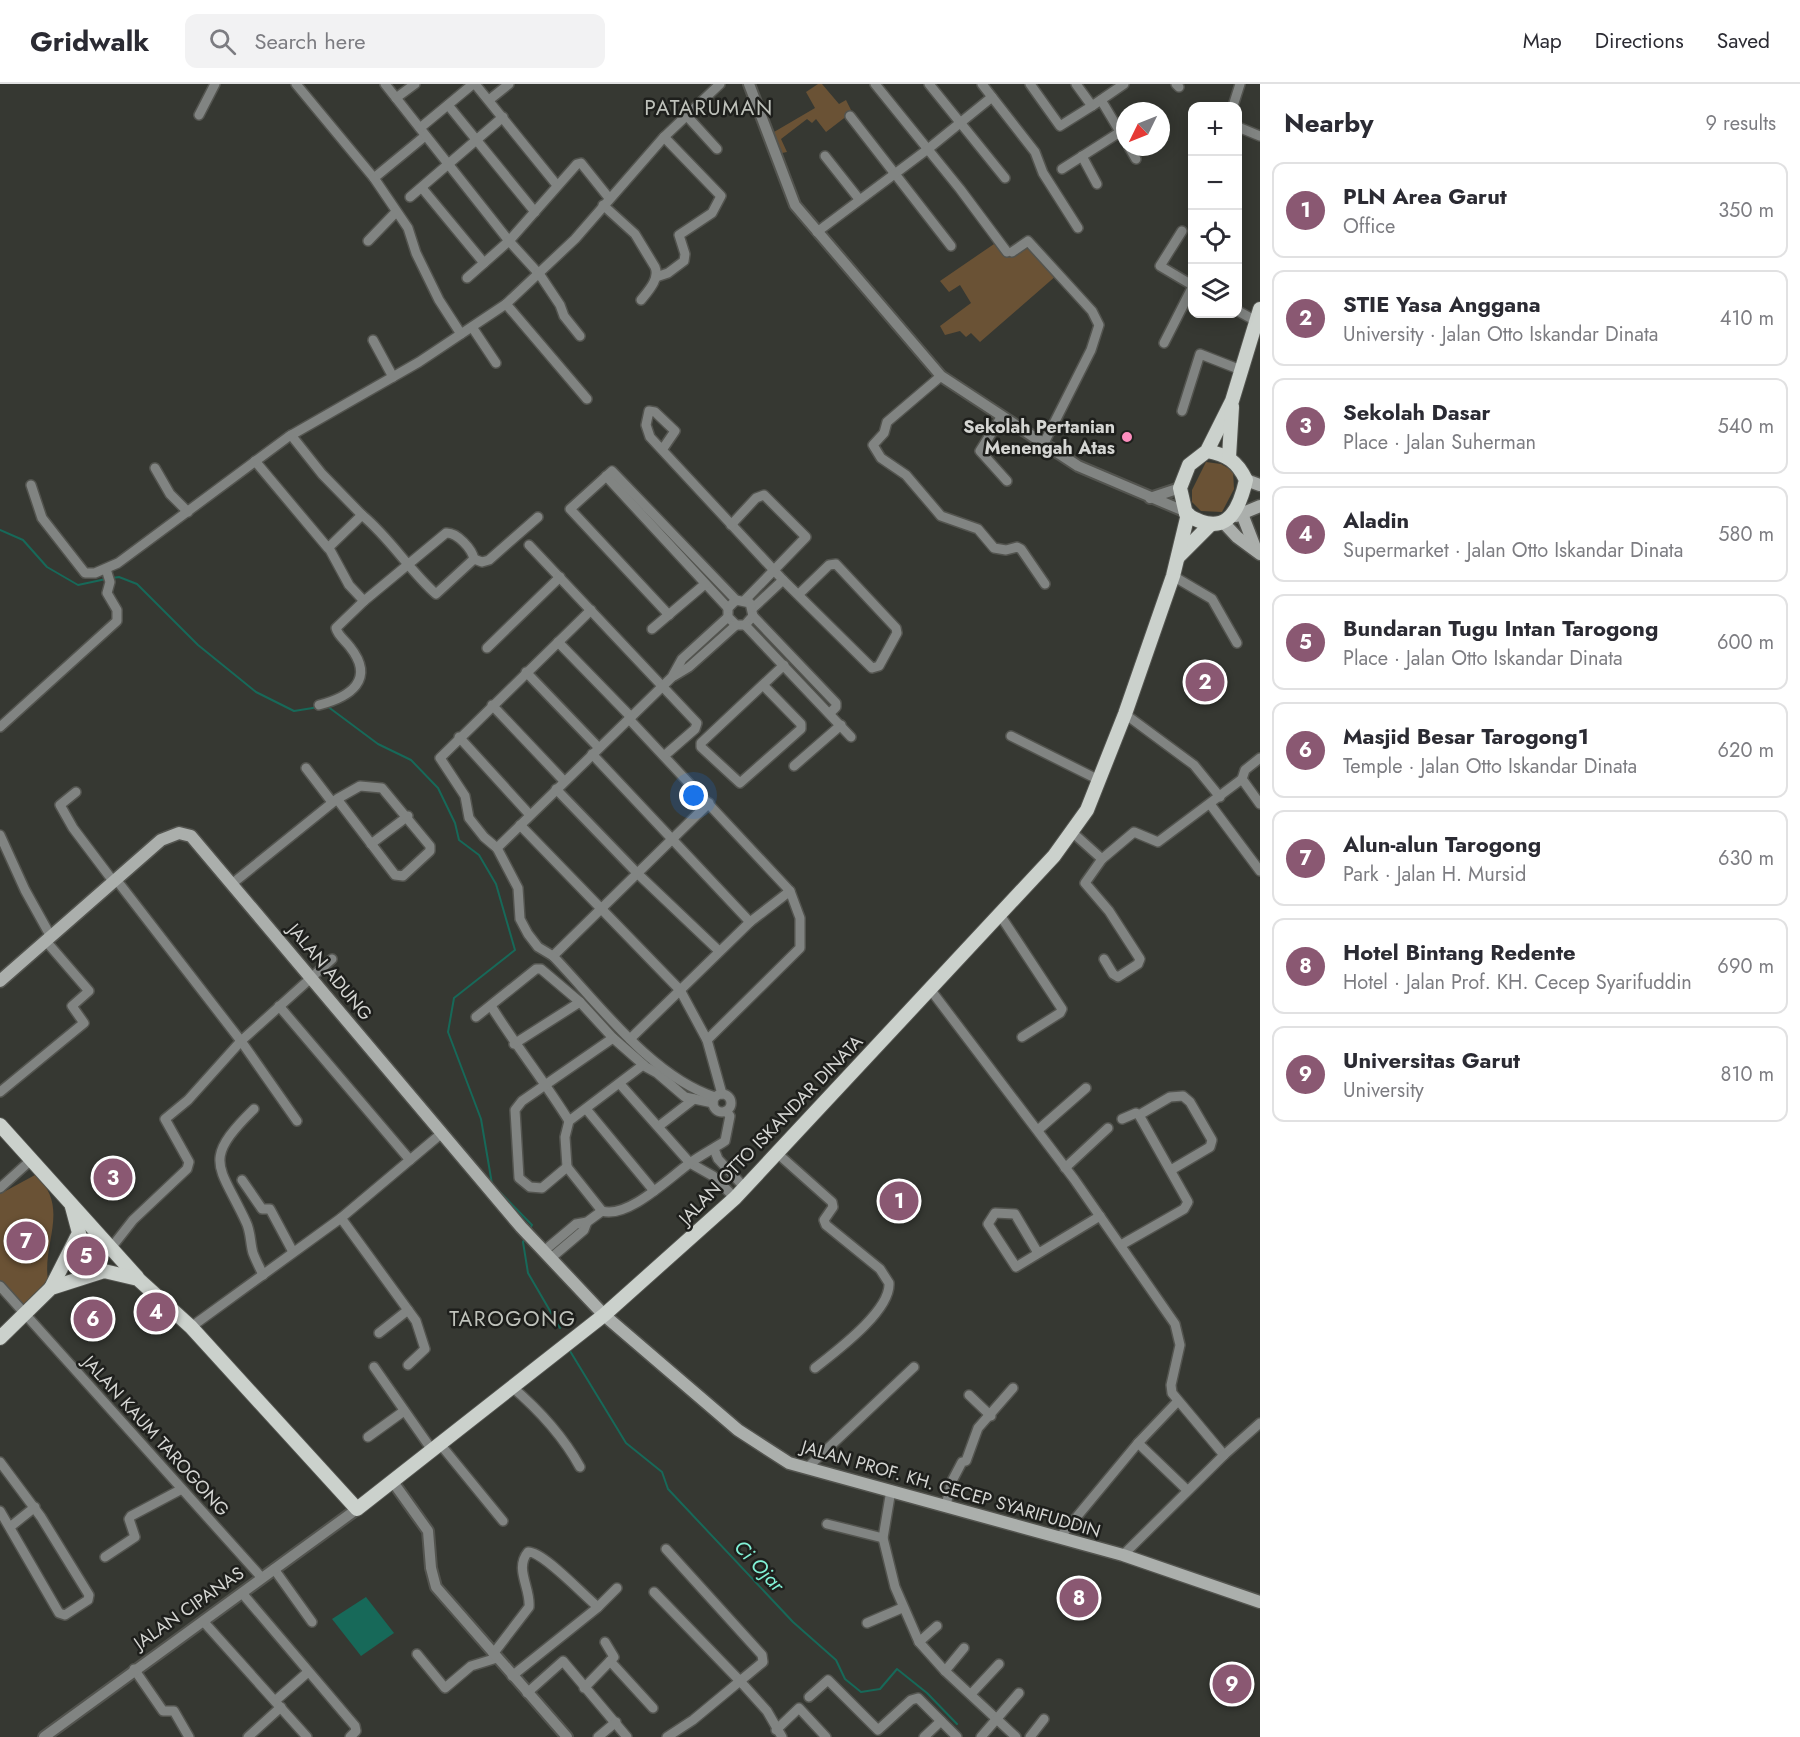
<!DOCTYPE html>
<html lang="en">
<head>
<meta charset="utf-8">
<style>
	body { margin:0; font-family:Jost,sans-serif; background:#f2f2f3; color:#2b2b33 }
	.controls { position:absolute; right:18px; top:18px; display:grid; overflow:hidden; border-radius:12px; box-shadow:0 3px 15px #0003 }
	.controls button { width:54px; height:54px; display:grid; place-items:center; padding:0; border:0; border-bottom:2px solid #e1e1e2; background:#fff; color:#2b2b33; font:30px sans-serif }
	.compass { position:absolute; left:1116px; top:18px; width:54px; height:54px; border-radius:50%; background:#fff; box-shadow:0 3px 15px #0003; rotate:227deg }
	.you { position:absolute; left:694px; top:712px; width:21px; height:21px; margin:-15px; border:4px solid #fff; border-radius:50%; background:#1a73e8; box-shadow:0 0 0 9px #1a73e833 }
	.badge { display:grid; place-items:center; width:39px; height:39px; border-radius:50%; background:#8a5872; color:#fff; font-size:20px; font-weight:700 }
	.pin { position:absolute; translate:-50% -50%; border:3px solid #fff; box-shadow:0 2px 6px #0006 }
	.list { margin:0; padding:0; list-style:none }
	h2 { display:flex; justify-content:space-between; align-items:center; height:78px; margin:0; padding:0 24px; font-size:26px }
	h2 small { font-size:20px; font-weight:400; color:#7c7c81 }
	.list li { display:grid; grid-template-columns:39px 1fr auto; gap:18px; align-items:center; box-sizing:border-box; height:96px; margin:0 12px 12px; padding:0 12px; border:2px solid #e1e1e2; border-radius:12px }
	.list b { display:block; font-size:22px; white-space:nowrap }
	.list p { margin:0; font-size:20px; white-space:nowrap; color:#7c7c81 }
	.list em { font-size:20px; font-style:normal; color:#7c7c81 }
	.icon { flex:none; width:33px; height:33px; fill:none; stroke:currentColor; stroke-width:2; stroke-linecap:round; stroke-linejoin:round }
	.map { position:relative; flex:none; width:1260px; height:1653px; overflow:hidden }
	header { display:flex; align-items:center; gap:36px; box-sizing:border-box; height:84px; padding:0 30px; background:#fff; border-bottom:2px solid #e1e1e2 }
	header strong { font-size:28px }
	nav { display:flex; gap:33px; margin-inline-start:auto; font-size:21px }
	.search { width:420px; height:54px; background:#f2f2f3; display:flex; align-items:center; gap:15px; box-sizing:border-box; padding:0 21px; border-radius:12px; color:#7c7c81; font-size:22px }
	main { display:flex }
	aside { flex:1; background:#fff }
	.map>svg:first-child { display:block }
	.green { fill:#6a5235 }
	.water { fill:#176959 }
	.lines { fill:none; stroke-linecap:round; stroke-linejoin:round }
	.stream { stroke:#176959; stroke-width:2 }
	.minor-casing { stroke:#53544f; stroke-width:12 }
	.tertiary-casing { stroke:#53544f; stroke-width:14 }
	.secondary-casing { stroke:#53544f; stroke-width:15 }
	.primary-casing { stroke:#53544f; stroke-width:16 }
	.minor { stroke:#818482; stroke-width:9 }
	.tertiary { stroke:#818482; stroke-width:10 }
	.secondary { stroke:#abafac; stroke-width:12 }
	.primary { stroke:#cbd1cc; stroke-width:14 }
	.poi-dot { fill:#fd8ebe; stroke:#1e1f1c; stroke-width:2 }
	.labels { text-anchor:middle; dominant-baseline:central; stroke-width:5; stroke-linejoin:round; paint-order:stroke }
	.poi-label { font-size:18px; font-weight:bold; fill:#d5d6d3; stroke:#1e1f1c; text-anchor:end }
	.street-label { font-size:18px; fill:#d5d6d3; stroke:#1e1f1c }
	.water-label { font-size:20px; font-style:italic; fill:#81f1d6; stroke:#1e1f1c }
	.quarter-label { font-size:21px; letter-spacing:1.5px; fill:#bfc2bb; stroke:#1e1f1c }
</style>
</head>
<body>
<header>
<strong>Gridwalk</strong>
<div class="search"><svg class="icon" aria-label="search" viewBox="0 0 24 24"><circle cx="10" cy="10" r="6"/><path d="M15 15l6 6"/></svg>Search here</div>
<nav><a>Map</a><a>Directions</a><a>Saved</a></nav>
</header>
<main>
<div class="map">
<svg width="1260" height="1653" viewBox="0 0 1260 1653">
	<rect width="100%" height="100%" fill="#363832"/>
	<!-- green -->
	<g class="green">
		<polygon points="818,0 822,0 839,20 846,16 852,28 826,48 816,35 812,39 807,35 781,55 787,68 777,70 774,48 815,24 806,8"/>
		<polygon points="994,160 1005,172 1027,160 1057,191 980,258 971,249 966,253 960,247 945,251 940,242 971,219 960,201 949,208 940,197"/>
		<polygon points="1206,378 1221,380 1233,387 1234,405 1222,428 1201,427 1192,418 1192,406"/>
		<path d="M35,1091C71,1122 42,1159 48,1196L40,1209L19,1226L0,1204V1110Z"/>
	</g>
	<!-- water -->
	<polygon class="water" points="366,1513 394,1549 361,1572 332,1535"/>
	<g class="lines">
		<!-- stream -->
		<g class="stream">
			<polyline points="0,446 23,456 47,483 78,501 106,495"/>
			<polyline points="112,494 119,493 137,500 198,561 256,608 294,627 319,623"/>
			<polyline points="327,622 378,660 411,676 438,704 455,739 459,756 479,771 496,800 515,866 454,914 448,948 481,1035 492,1100 532,1141 529,1146"/>
			<polyline points="525,1154 523,1158 528,1189 560,1244"/>
			<polyline points="570,1267 626,1359 662,1388 668,1405 793,1538 836,1576 845,1595 861,1608 880,1605 897,1585 927,1609 957,1640"/>
		</g>
		<!-- minor casing -->
		<g class="minor-casing">
			<g id="minor">
				<polyline points="296,0 374,94 425,52"/>
				<polyline points="385,0 509,157 540,191 560,221 564,232 580,252"/>
				<polyline points="475,0 556,100"/>
				<polyline points="875,0 960,105 1007,168"/>
				<polyline points="929,0 1005,94"/>
				<polyline points="982,0 992,13"/>
				<polyline points="1030,0 1060,42 1092,22"/>
				<polyline points="1076,0 1092,22 1124,0"/>
				<polyline points="1176,0 1179,3"/>
				<polyline points="396,14 415,0"/>
				<polyline points="489,16 509,0"/>
				<polyline points="1101,16 1125,56"/>
				<polyline points="448,21 535,128"/>
				<polyline points="1233,22 1240,0"/>
				<polyline points="199,31 215,0"/>
				<polyline points="686,31 717,65"/>
				<polyline points="850,32 951,162"/>
				<polyline points="1238,43 1260,52"/>
				<polyline points="420,44 473,0"/>
				<polyline points="1129,63 1136,75"/>
				<polyline points="825,72 859,115"/>
				<polyline points="1082,72 1097,100"/>
				<polyline points="1062,85 1120,48"/>
				<polyline points="374,94 408,144 416,169 439,216 461,250"/>
				<polyline points="422,104 484,179"/>
				<polyline points="410,113 503,33"/>
				<path d="M603,121L635,150L655,183C660,195 648,207 641,216"/>
				<polyline points="1182,147 1160,182 1192,201"/>
				<polyline points="817,148 928,65 992,13 1035,68 1043,89 1078,144"/>
				<polyline points="368,157 396,128"/>
				<polyline points="1012,168 1028,157 1092,227 1099,241 1091,266 1044,359"/>
				<polyline points="656,193 668,189 684,177 685,170 679,151 712,129 721,112 664,53"/>
				<polyline points="467,194 509,157 577,80 581,79 609,114"/>
				<polyline points="506,220 587,315"/>
				<polyline points="1238,227 1256,237"/>
				<polyline points="472,243 496,279"/>
				<polyline points="373,256 393,293"/>
				<polyline points="1164,259 1192,204"/>
				<polyline points="941,292 887,338 884,349 873,361 881,374 906,391 941,432 978,445 994,464 1006,466 1017,463 1021,465 1045,500"/>
				<polyline points="1182,327 1200,270 1241,286"/>
				<polyline points="1002,332 980,367 1007,397"/>
				<polyline points="291,351 322,390 362,431"/>
				<polyline points="662,366 675,347 655,328 649,327 646,341 650,353 783,496 872,584 879,582 897,549 896,544 836,480 829,481 799,510"/>
				<path d="M255,377L328,464L330,466L349,501L364,517L446,449C457,448 472,465 474,475L436,510C409,486 390,454 362,431L328,464"/>
				<polyline points="155,384 170,410 188,428"/>
				<polyline points="606,392 728,524"/>
				<polyline points="31,401 42,434 85,489 95,489 118,479 288,353 419,278 506,220 575,155 664,53 720,0"/>
				<polyline points="731,441 756,414 764,411 806,453 745,516"/>
				<polyline points="529,461 697,639 695,645 664,672"/>
				<polyline points="474,475 482,478 489,476 538,433"/>
				<polyline points="1173,492 1212,515 1237,559"/>
				<polyline points="753,524 783,496"/>
				<polyline points="669,531 570,425 612,387 736,516 750,519 753,532 745,541 736,541 728,533 728,524 736,516"/>
				<polyline points="753,532 836,619 836,623 830,629"/>
				<polyline points="745,541 851,653"/>
				<polyline points="652,545 705,500"/>
				<polyline points="558,558 631,633"/>
				<polyline points="487,564 560,493"/>
				<polyline points="526,588 599,664"/>
				<polyline points="674,592 689,583 736,541"/>
				<polyline points="764,602 801,640 801,645 740,699 701,663 701,659 784,581"/>
				<path d="M319,621C350,613 376,596 350,563C345,556 338,552 336,544L364,517"/>
				<polyline points="492,621 564,697"/>
				<polyline points="1125,630 1194,681 1220,713"/>
				<polyline points="629,635 790,807 750,838 630,955"/>
				<polyline points="0,643 117,537 117,526 107,509 110,498 106,485"/>
				<polyline points="1011,652 1099,696"/>
				<polyline points="459,653 530,731"/>
				<polyline points="592,670 750,838"/>
				<polyline points="794,682 841,641"/>
				<polyline points="306,684 332,718"/>
				<polyline points="1242,695 1260,720"/>
				<polyline points="556,705 638,790 719,867"/>
				<polyline points="76,708 60,721 73,744 113,797"/>
				<polyline points="1210,720 1260,787"/>
				<polyline points="520,741 680,906 707,956 722,1010"/>
				<polyline points="1072,748 1102,775 1134,748 1158,758 1242,695 1245,686 1260,674"/>
				<polyline points="0,751 25,806 50,851"/>
				<polyline points="371,760 408,732"/>
				<polyline points="497,764 484,753 469,734 465,712 440,674 591,526"/>
				<polyline points="1102,775 1085,799 1109,827 1140,875 1138,880 1118,893 1113,890 1104,875"/>
				<polyline points="115,794 241,957 297,1037"/>
				<polyline points="233,799 337,715 395,791 403,792 430,767 430,762 382,704 360,702 337,715"/>
				<polyline points="1000,831 1062,925 1060,929 1022,953"/>
				<polyline points="553,872 709,719"/>
				<polyline points="930,905 1074,1095 1175,1240 1180,1261 1171,1301 1172,1309 1224,1371"/>
				<polyline points="279,922 410,1076"/>
				<path d="M491,922C516,962 545,998 569,1037"/>
				<polyline points="476,933 536,885 541,885 580,918 613,954 646,983 657,989 685,1013 713,1019"/>
				<polyline points="707,956 800,864 800,834 790,807"/>
				<polyline points="514,960 580,918"/>
				<polyline points="620,1000 690,1079 713,1092 735,1114"/>
				<polyline points="0,1008 84,939 72,922 89,907 45,856"/>
				<circle cx="722" cy="1019" r="9"/>
				<path d="M715,1013C652,993 598,919 553,872L538,863L528,850L520,835L518,804L497,764L672,593L682,575L728,533"/>
				<path d="M254,1025C201,1077 219,1080 246,1138C251,1148 250,1159 253,1169C256,1177 260,1184 263,1191"/>
				<polyline points="587,1026 654,1107"/>
				<polyline points="1139,1031 1170,1013 1183,1012 1190,1018 1212,1056 1210,1063 1171,1086"/>
				<polyline points="659,1042 694,1015"/>
				<polyline points="1038,1046 1086,1004"/>
				<polyline points="714,1065 718,1075 745,1104"/>
				<path d="M777,1069L832,1118L833,1123L824,1136L826,1141L880,1185L889,1199C891,1227 835,1268 815,1284"/>
				<polyline points="567,1083 565,1053 569,1037 643,981"/>
				<polyline points="1065,1084 1108,1044"/>
				<polyline points="242,1096 262,1125 270,1125 293,1168"/>
				<polyline points="0,1104 31,1076"/>
				<polyline points="602,1127 567,1083 542,1104 530,1103 519,1094 515,1026 522,1017 613,954"/>
				<polyline points="341,1134 416,1237 425,1265 408,1281"/>
				<polyline points="1121,1161 1184,1125 1188,1118 1139,1031 1136,1029 1122,1035"/>
				<polyline points="111,1164 133,1136 187,1085 189,1078 165,1035 188,1016 241,957 332,875"/>
				<path d="M545,1166L576,1140L587,1138L602,1127C628,1135 670,1093 690,1079C701,1071 713,1065 725,1057L730,1032L726,1027"/>
				<polyline points="1038,1169 1015,1130 995,1129 988,1140 1016,1183 1100,1132"/>
				<polyline points="551,1174 584,1146 587,1138"/>
				<polyline points="0,1202 262,1494"/>
				<polyline points="191,1243 341,1134 442,1049"/>
				<polyline points="379,1249 408,1226"/>
				<polyline points="374,1283 432,1366"/>
				<path d="M511,1302C538,1325 563,1352 580,1383"/>
				<polyline points="969,1311 991,1332"/>
				<polyline points="368,1353 404,1327"/>
				<polyline points="1138,1359 1187,1406"/>
				<polyline points="440,1360 503,1437"/>
				<polyline points="0,1378 41,1433 89,1511 88,1516 65,1531 59,1529 0,1427"/>
				<polyline points="807,1384 914,1283"/>
				<polyline points="891,1406 883,1454 895,1503 919,1558 945,1587 1016,1653"/>
				<polyline points="946,1421 952,1397 962,1378 966,1377 978,1344 1013,1304"/>
				<polyline points="827,1440 883,1454"/>
				<polyline points="10,1443 35,1423"/>
				<polyline points="1060,1453 1138,1359 1178,1317"/>
				<polyline points="1123,1471 1224,1371 1260,1339"/>
				<polyline points="105,1473 135,1453 129,1435 131,1432 180,1406"/>
				<polyline points="274,1485 312,1538"/>
				<polyline points="654,1508 740,1597 763,1578 762,1571 666,1465"/>
				<polyline points="242,1509 355,1642 356,1647 350,1653"/>
				<polyline points="203,1537 307,1653"/>
				<polyline points="867,1539 902,1524"/>
				<polyline points="919,1558 937,1542"/>
				<polyline points="417,1570 445,1604 471,1582 497,1574"/>
				<path d="M493,1570L529,1523C531,1504 514,1485 528,1468C543,1467 584,1512 598,1523"/>
				<polyline points="610,1577 653,1624"/>
				<polyline points="134,1585 163,1627 174,1627 189,1653"/>
				<polyline points="945,1587 964,1564"/>
				<polyline points="512,1592 597,1524 617,1504"/>
				<polyline points="584,1604 614,1573 605,1558"/>
				<polyline points="527,1609 563,1577 627,1653"/>
				<polyline points="971,1610 999,1580"/>
				<polyline points="809,1613 828,1596 878,1646 911,1616 918,1614 957,1653"/>
				<polyline points="275,1617 308,1588"/>
				<polyline points="776,1646 799,1624 826,1653"/>
				<polyline points="248,1653 281,1623"/>
				<polyline points="598,1653 616,1638"/>
				<polyline points="667,1653 693,1636 740,1597 767,1627 782,1653"/>
				<polyline points="924,1653 941,1637"/>
				<polyline points="981,1653 1019,1609"/>
				<polyline points="1030,1653 1044,1635"/>
			</g>
		</g>
		<!-- tertiary casing -->
		<g class="tertiary-casing">
			<g id="tertiary">
				<polyline points="749,0 795,121 941,292 1078,382 1184,427"/>
				<polyline points="1150,414 1180,404"/>
				<polyline points="393,1398 428,1447 431,1484 436,1503 567,1653"/>
				<polyline points="44,1653 357,1425"/>
			</g>
		</g>
		<!-- secondary casing -->
		<g class="secondary-casing">
			<g id="secondary">
				<polyline points="1246,396 1260,401"/>
				<polyline points="1239,422 1256,466"/>
				<polyline points="1236,432 1260,422"/>
				<polyline points="1223,438 1237,453 1260,470"/>
				<polyline points="0,897 161,756 179,749 191,752 521,1143 604,1231 738,1346 789,1379 1123,1471 1260,1518"/>
			</g>
		</g>
		<!-- primary casing -->
		<g class="primary-casing">
			<g id="primary">
				<path d="M1207,367C1227,371 1237,377 1246,396C1238,431 1224,454 1186,430L1180,404L1189,381L1207,367L1232,317L1260,225"/>
				<polyline points="1229,373 1232,323"/>
				<polyline points="1178,473 1210,441"/>
				<polyline points="0,1041 137,1193"/>
				<polyline points="51,1204 79,1149 72,1123"/>
				<polyline points="0,1254 51,1204 104,1187 138,1195 191,1243 357,1425 604,1231 735,1114 1054,772 1087,726 1125,630 1173,492 1188,430"/>
			</g>
		</g>
		<!-- minor -->
		<use href="#minor" class="minor"/>
		<!-- tertiary -->
		<use href="#tertiary" class="tertiary"/>
		<!-- secondary -->
		<use href="#secondary" class="secondary"/>
		<!-- primary -->
		<use href="#primary" class="primary"/>
	</g>
	<!-- markers -->
	<circle class="poi-dot" cx="1127" cy="353" r="6"/>
	<g class="labels">
		<!-- poi labels -->
		<g class="poi-label">
			<text x="1115" y="343">Sekolah Pertanian<tspan x="1115" dy="21">Menengah Atas</tspan></text>
		</g>
		<!-- street labels -->
		<g class="street-label">
			<text transform="translate(330 888) rotate(50)">JALAN ADUNG</text>
			<text transform="translate(771 1046) rotate(-46)">JALAN OTTO ISKANDAR DINATA</text>
			<text transform="translate(156 1352) rotate(48)">JALAN KAUM TAROGONG</text>
			<text transform="translate(951 1405) rotate(16)">JALAN PROF. KH. CECEP SYARIFUDDIN</text>
			<text transform="translate(189 1524) rotate(-35)">JALAN CIPANAS</text>
		</g>
		<!-- water labels -->
		<g class="water-label">
			<text transform="translate(759 1482) rotate(47)">Ci Ojar</text>
		</g>
		<!-- quarter labels -->
		<g class="quarter-label">
			<text x="709" y="24">PATARUMAN</text>
			<text x="513" y="1235">TAROGONG</text>
		</g>
	</g>
</svg>
<div class="controls">
<button>+</button>
<button>−</button>
<button><svg class="icon" aria-label="locate" viewBox="0 0 24 24"><circle cx="12" cy="12" r="6"/><path d="M12 2v4M12 18v4M2 12h4M18 12h4"/></svg></button>
<button><svg class="icon" aria-label="layers" viewBox="0 0 24 24"><path d="M12 4l9 5-9 5-9-5zM3 14l9 5 9-5"/></svg></button>
</div>
<svg class="compass" viewBox="-18 -18 36 36"><path d="M0-13l5 13h-10z" fill="#e53935"/><path d="M0 13l5-13h-10z" fill="#7c7c81"/></svg>
<div class="you"></div>
<div class="pin badge" style="left:899px;top:1117px">1</div>
<div class="pin badge" style="left:1205px;top:598px">2</div>
<div class="pin badge" style="left:113px;top:1094px">3</div>
<div class="pin badge" style="left:156px;top:1228px">4</div>
<div class="pin badge" style="left:86px;top:1172px">5</div>
<div class="pin badge" style="left:93px;top:1235px">6</div>
<div class="pin badge" style="left:26px;top:1157px">7</div>
<div class="pin badge" style="left:1079px;top:1514px">8</div>
<div class="pin badge" style="left:1232px;top:1600px">9</div>
</div>
<aside>
<h2>Nearby<small>9 results</small></h2>
<ul class="list">
<li><span class="badge">1</span><div><b>PLN Area Garut</b><p>Office</p></div><em>350 m</em></li>
<li><span class="badge">2</span><div><b>STIE Yasa Anggana</b><p>University · Jalan Otto Iskandar Dinata</p></div><em>410 m</em></li>
<li><span class="badge">3</span><div><b>Sekolah Dasar</b><p>Place · Jalan Suherman</p></div><em>540 m</em></li>
<li><span class="badge">4</span><div><b>Aladin</b><p>Supermarket · Jalan Otto Iskandar Dinata</p></div><em>580 m</em></li>
<li><span class="badge">5</span><div><b>Bundaran Tugu Intan Tarogong</b><p>Place · Jalan Otto Iskandar Dinata</p></div><em>600 m</em></li>
<li><span class="badge">6</span><div><b>Masjid Besar Tarogong1</b><p>Temple · Jalan Otto Iskandar Dinata</p></div><em>620 m</em></li>
<li><span class="badge">7</span><div><b>Alun-alun Tarogong</b><p>Park · Jalan H. Mursid</p></div><em>630 m</em></li>
<li><span class="badge">8</span><div><b>Hotel Bintang Redente</b><p>Hotel · Jalan Prof. KH. Cecep Syarifuddin</p></div><em>690 m</em></li>
<li><span class="badge">9</span><div><b>Universitas Garut</b><p>University</p></div><em>810 m</em></li>
</ul>
</aside>
</main>
</body>
</html>
